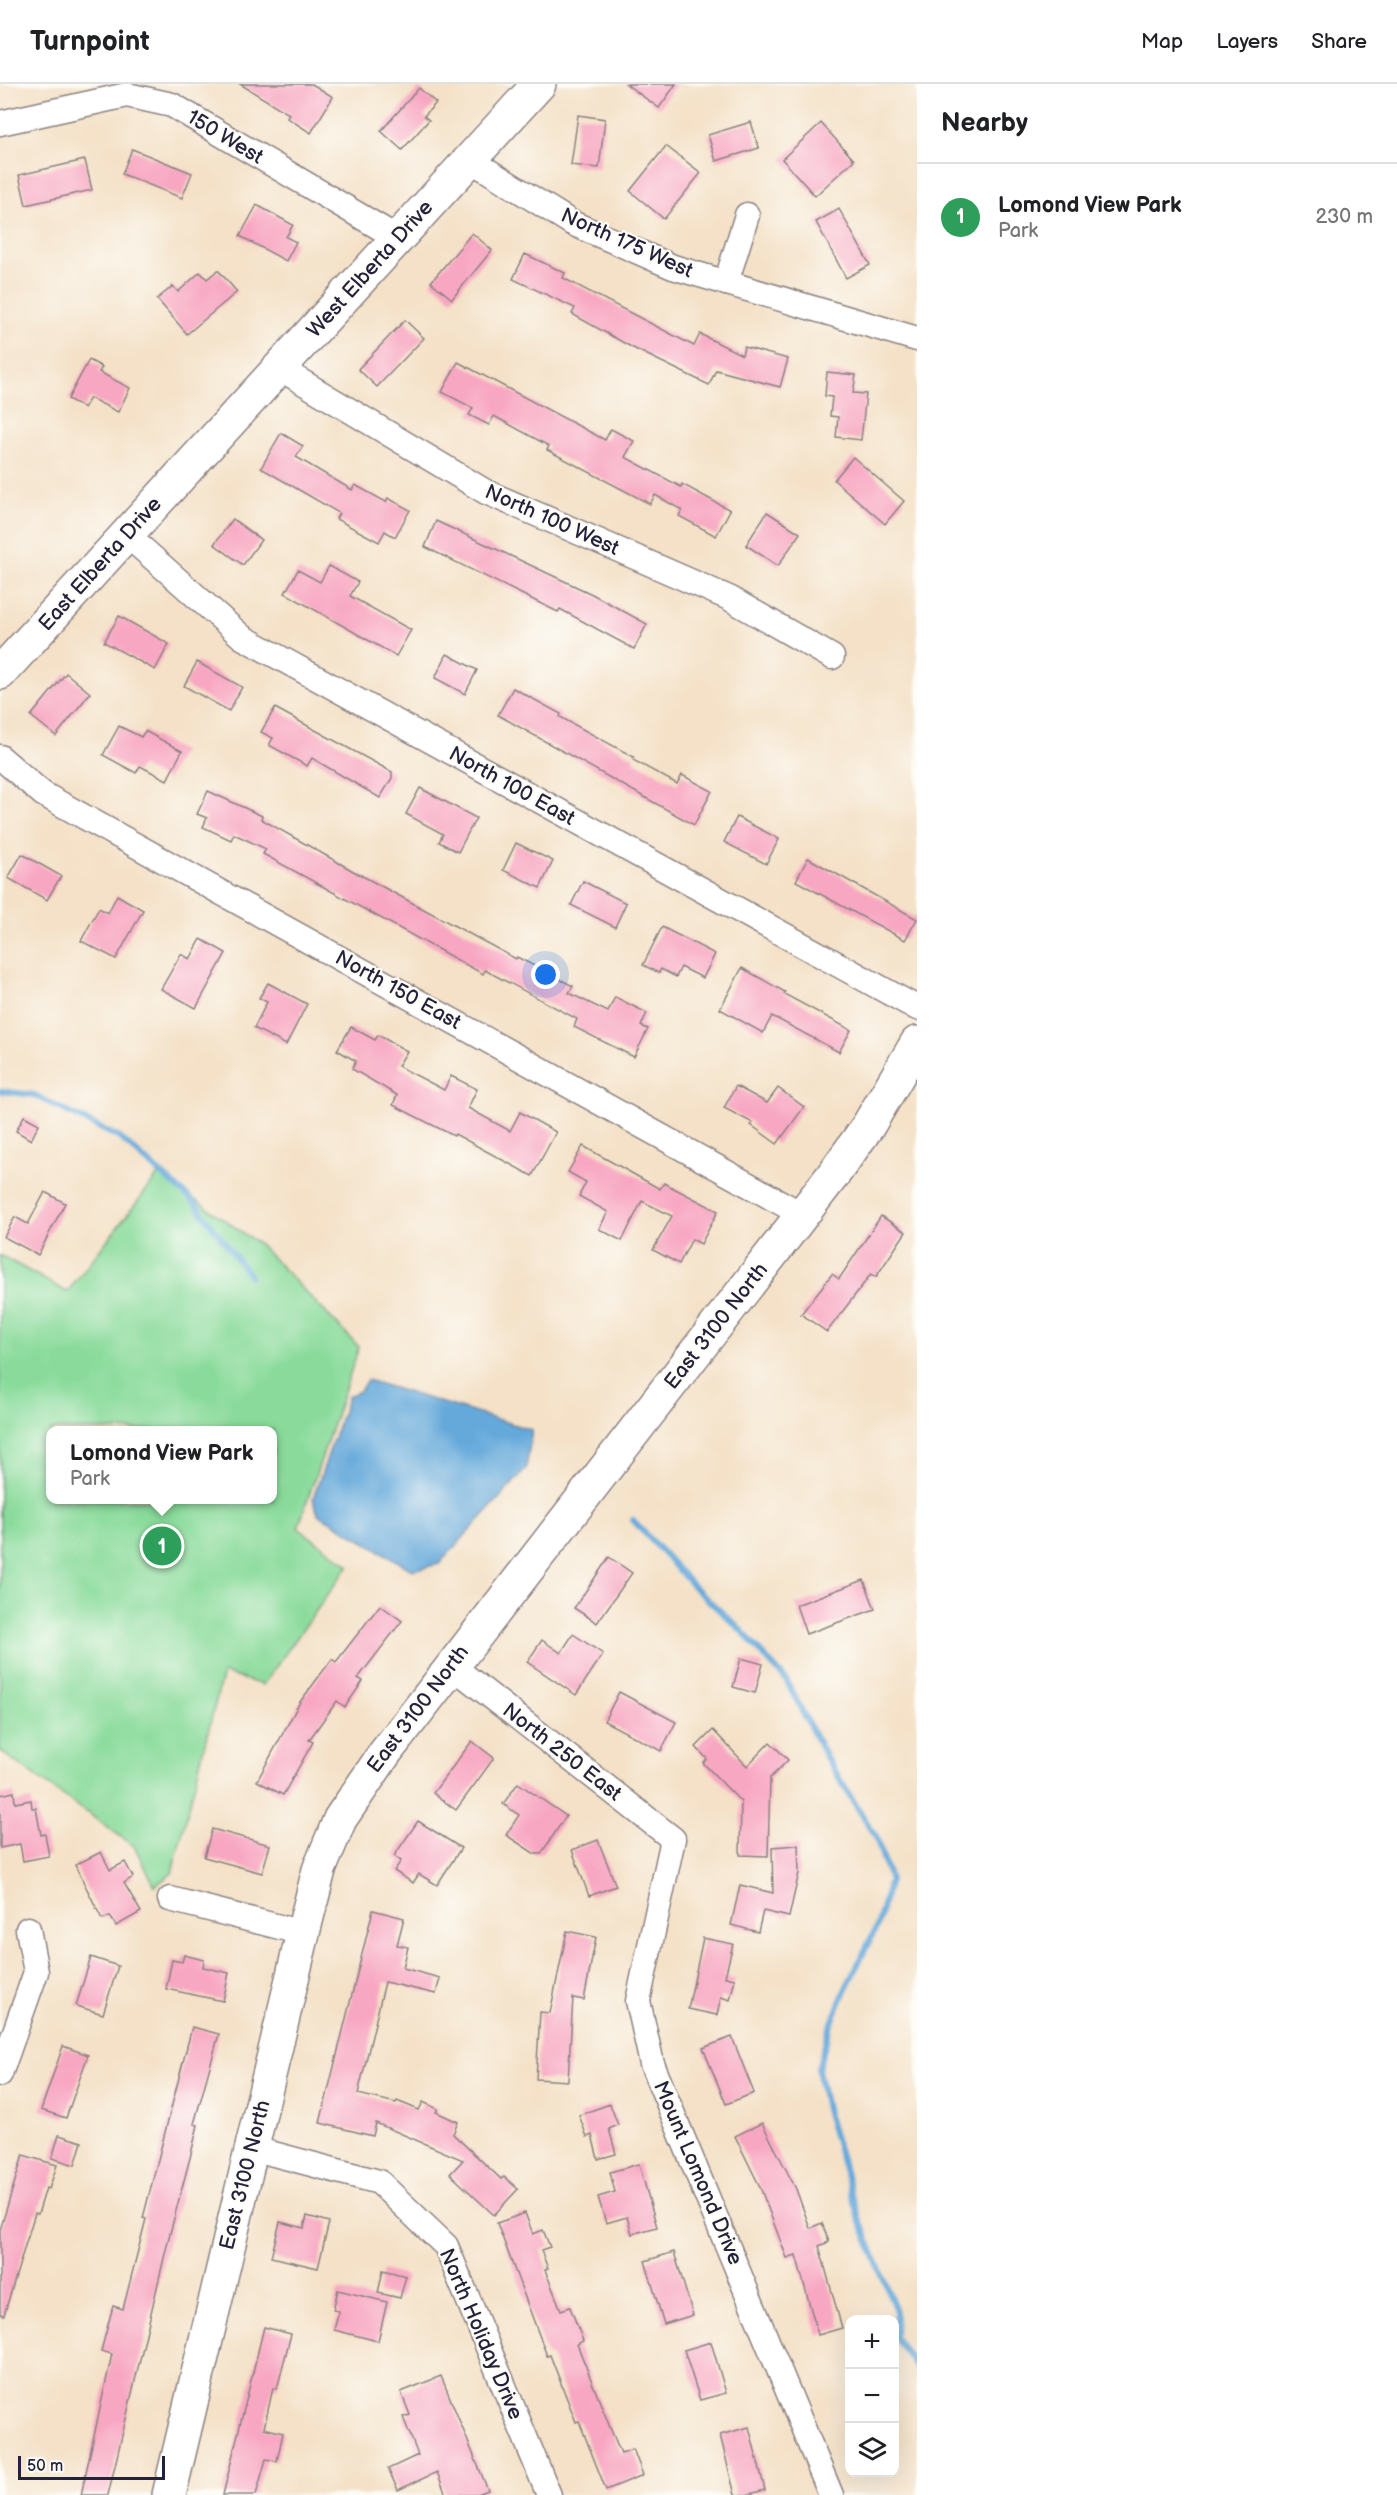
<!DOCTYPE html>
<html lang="en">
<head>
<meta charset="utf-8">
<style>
	body { margin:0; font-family:"Balsamiq Sans",sans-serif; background:#f2f2f2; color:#202124 }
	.controls { position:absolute; right:18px; bottom:18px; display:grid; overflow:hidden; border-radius:12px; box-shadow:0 6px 24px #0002 }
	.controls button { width:54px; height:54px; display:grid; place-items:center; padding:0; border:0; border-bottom:2px solid #e0e0e0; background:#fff; color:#202124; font:30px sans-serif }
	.scale { position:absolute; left:18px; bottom:15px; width:147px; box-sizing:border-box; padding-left:6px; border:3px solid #22223b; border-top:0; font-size:16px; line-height:21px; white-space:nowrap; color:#22223b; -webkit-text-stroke:4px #fdfcf7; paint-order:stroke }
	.you { position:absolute; left:546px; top:891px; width:21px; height:21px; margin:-15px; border:4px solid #fff; border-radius:50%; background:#1a73e8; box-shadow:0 0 0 9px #1a73e833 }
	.badge { display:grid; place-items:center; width:39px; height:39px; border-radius:50%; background:#1f6fb2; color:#fff; font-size:20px; font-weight:700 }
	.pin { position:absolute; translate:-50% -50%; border:3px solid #fff; box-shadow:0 2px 6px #0006 }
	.popup { position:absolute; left:46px; top:1342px; width:231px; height:78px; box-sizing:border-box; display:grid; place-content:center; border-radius:12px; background:#fff; filter:drop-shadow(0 2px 4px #0005); font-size:20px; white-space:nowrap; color:#757577 }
	.popup b { font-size:22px; color:#202124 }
	.popup::after { content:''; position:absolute; left:50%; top:100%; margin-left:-12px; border:12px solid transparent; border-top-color:#fff }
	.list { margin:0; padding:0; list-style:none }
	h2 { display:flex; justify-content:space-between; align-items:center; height:78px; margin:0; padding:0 24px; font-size:26px }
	h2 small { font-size:20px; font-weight:400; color:#757577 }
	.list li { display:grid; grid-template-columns:39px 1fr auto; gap:18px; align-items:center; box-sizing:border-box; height:108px; padding:0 24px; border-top:2px solid #e0e0e0 }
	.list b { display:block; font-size:22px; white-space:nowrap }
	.list p { margin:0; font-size:20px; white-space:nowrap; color:#757577 }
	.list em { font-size:20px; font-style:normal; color:#757577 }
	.icon { flex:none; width:33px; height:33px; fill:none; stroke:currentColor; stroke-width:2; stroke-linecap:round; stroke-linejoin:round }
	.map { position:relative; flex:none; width:917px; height:2411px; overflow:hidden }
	header { display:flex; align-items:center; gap:36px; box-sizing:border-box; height:84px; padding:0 30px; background:#fff; border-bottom:2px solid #e0e0e0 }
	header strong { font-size:28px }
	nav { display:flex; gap:33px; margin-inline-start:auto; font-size:21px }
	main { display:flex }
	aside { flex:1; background:#fff }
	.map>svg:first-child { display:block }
	.green { fill:#8adb9b; stroke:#567e6b; stroke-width:1.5; fill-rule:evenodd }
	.water { fill:#65a9da; stroke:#44668a; stroke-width:1.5 }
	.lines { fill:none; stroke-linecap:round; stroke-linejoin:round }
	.stream { stroke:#65a9da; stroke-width:6 }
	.building { fill:#f8a7c2 }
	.street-casing { stroke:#8b8281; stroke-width:27 }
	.secondary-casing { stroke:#8b8281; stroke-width:36 }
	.street { stroke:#fff; stroke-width:24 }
	.secondary { stroke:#fff; stroke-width:33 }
	.labels { text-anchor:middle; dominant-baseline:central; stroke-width:4.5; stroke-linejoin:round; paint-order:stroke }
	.street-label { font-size:21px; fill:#22223b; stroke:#fdfcf7 }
</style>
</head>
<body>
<header>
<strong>Turnpoint</strong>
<nav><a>Map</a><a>Layers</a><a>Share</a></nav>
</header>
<main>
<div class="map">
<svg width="917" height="2411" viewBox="0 0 917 2411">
	<rect width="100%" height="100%" fill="#fdfcf7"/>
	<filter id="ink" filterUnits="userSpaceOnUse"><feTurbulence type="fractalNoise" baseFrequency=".0167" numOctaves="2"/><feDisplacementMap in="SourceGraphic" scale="12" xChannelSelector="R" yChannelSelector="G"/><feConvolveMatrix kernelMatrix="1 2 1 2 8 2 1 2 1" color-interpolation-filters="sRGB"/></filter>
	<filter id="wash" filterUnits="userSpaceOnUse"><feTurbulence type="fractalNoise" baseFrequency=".008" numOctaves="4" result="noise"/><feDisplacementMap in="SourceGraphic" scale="24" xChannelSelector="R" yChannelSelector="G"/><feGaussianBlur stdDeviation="1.35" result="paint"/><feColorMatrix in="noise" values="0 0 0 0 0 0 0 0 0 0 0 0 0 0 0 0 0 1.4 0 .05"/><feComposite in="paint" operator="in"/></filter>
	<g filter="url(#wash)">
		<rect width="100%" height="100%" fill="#f4e1c7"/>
		<!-- green -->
		<path class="green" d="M159,1090L259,1160L359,1263L298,1444L349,1481L263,1601L223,1589L172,1789L155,1802L134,1762L0,1667V1171L67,1208ZM51,1346H273V1416H51Z"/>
		<!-- water -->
		<polygon class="water" points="367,1296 532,1346 526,1385 439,1480 412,1486 318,1430 313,1415 348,1312 360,1307"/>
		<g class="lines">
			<!-- stream -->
			<g class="stream">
				<polyline points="0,1007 34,1011 120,1054 194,1118 250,1192"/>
				<polyline points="633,1436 695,1504 740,1545 786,1596 827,1675 876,1753 890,1796 878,1840 845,1906 829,1946 818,1985 826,2025 858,2131 896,2227 895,2254 917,2283"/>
			</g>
		</g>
		<g id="blocks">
			<!-- building -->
			<g class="building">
				<polygon points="240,0 312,0 333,13 311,49 287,34 289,30"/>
				<polygon points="626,0 676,0 659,24"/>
				<polygon points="419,4 436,19 424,32 429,36 402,66 381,47"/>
				<polygon points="578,31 605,35 599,84 571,81"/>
				<polygon points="751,38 759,64 716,77 708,51"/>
				<polygon points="821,39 854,76 815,112 782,75"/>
				<polygon points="666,62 701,89 664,135 630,107"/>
				<polygon points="132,65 192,89 182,114 122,90"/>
				<polygon points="85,76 92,106 26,121 19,91"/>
				<polygon points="257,121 293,141 286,153 296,158 286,177 240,152"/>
				<polygon points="839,125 870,181 846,194 816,138"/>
				<polygon points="472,149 492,166 452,215 431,198"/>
				<polygon points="525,170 565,189 563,194 694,262 700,250 742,271 744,263 788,275 780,303 716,286 709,301 633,264 572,230 575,224 513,195"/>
				<polygon points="218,186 237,208 187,250 157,215 173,202 178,208 200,188 207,195"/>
				<polygon points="405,236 424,254 377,303 358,285"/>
				<polygon points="89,276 102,283 99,288 130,304 118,328 90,314 84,324 68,315"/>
				<polygon points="458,278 605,356 611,345 634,357 625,373 681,403 682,400 730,426 716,452 679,432 682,426 655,411 650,420 547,366 549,362 494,332 489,341 469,331 473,324 442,308"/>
				<polygon points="827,288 856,291 853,309 866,310 861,356 836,353 838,333 830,332 832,313 825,312"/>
				<polygon points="281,349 303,362 296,373 352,406 355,401 386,418 388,414 410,426 395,453 385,447 379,458 336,435 339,429 261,384"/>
				<polygon points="853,373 904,417 885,440 834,396"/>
				<polygon points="767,428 800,449 778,482 746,461"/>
				<polygon points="233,435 261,456 243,481 214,460"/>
				<polygon points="436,437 592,510 647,540 634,565 560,525 558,528 425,463"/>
				<polygon points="329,482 358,498 350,512 411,546 396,572 285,509 298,486 320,498"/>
				<polygon points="119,532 169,560 155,586 104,558"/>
				<polygon points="447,570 477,586 465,610 435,594"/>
				<polygon points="197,578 242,603 229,627 184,602"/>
				<polygon points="66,589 90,609 56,652 31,632"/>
				<polygon points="513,604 561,630 560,633 634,673 633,676 677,700 682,691 712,707 694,741 498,631"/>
				<polygon points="275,624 392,688 392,694 380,714 312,674 307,682 269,661 273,654 261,648"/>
				<polygon points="119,642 141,653 145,647 182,667 167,696 140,682 136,689 103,671"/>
				<polygon points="420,704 476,734 458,768 439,758 443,750 406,730"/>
				<polygon points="208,707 262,732 261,735 355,788 516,875 517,873 573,902 569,909 608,928 615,913 647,929 641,942 648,945 634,973 574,943 577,935 485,886 483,890 263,770 266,765 234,750 231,756 203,743 207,734 197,730"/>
				<polygon points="737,733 779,755 766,780 724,758"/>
				<polygon points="516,759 553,777 540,804 503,786"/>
				<polygon points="22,770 61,792 47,816 8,794"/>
				<polygon points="808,774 917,835 905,856 796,797"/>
				<polygon points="583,797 626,819 615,843 571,821"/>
				<polygon points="117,811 143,826 116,875 81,857 99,824 108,829"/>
				<polygon points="662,843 715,870 703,894 681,883 676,893 661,885 659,889 643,881"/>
				<polygon points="201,855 226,869 196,924 161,905 181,870 190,875"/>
				<polygon points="742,884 785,908 784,910 851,946 839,968 772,932 763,949 720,925"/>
				<polygon points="268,899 307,920 286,961 254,944 267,918 259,914"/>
				<polygon points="351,943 375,956 378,951 407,967 398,982 444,1006 451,992 477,1005 468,1024 510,1047 520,1028 556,1048 532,1092 455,1050 454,1052 393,1021 397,1011 352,985 356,977 337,966"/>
				<polygon points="736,1002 767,1019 778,1004 804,1023 777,1060 751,1041 753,1039 724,1024"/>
				<polygon points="24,1032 39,1040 31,1056 16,1047"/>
				<polygon points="583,1062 660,1105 664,1099 718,1127 701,1160 692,1155 679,1180 653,1166 672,1132 642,1117 622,1157 599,1145 608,1128 579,1112 586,1098 568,1088"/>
				<polygon points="45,1108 65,1119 38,1171 4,1153 15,1133 28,1140"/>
				<polygon points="881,1132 906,1148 876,1193 871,1190 827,1248 801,1230 832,1190 839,1195"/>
				<polygon points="609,1473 632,1489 597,1539 574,1524"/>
				<polygon points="864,1496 875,1525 806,1550 796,1521"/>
				<polygon points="380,1521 402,1537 358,1594 363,1597 345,1623 337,1617 309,1656 313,1658 283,1711 257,1697 300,1618 332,1575 336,1578"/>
				<polygon points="573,1550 603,1570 576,1611 527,1578 542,1556 561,1569"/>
				<polygon points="741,1574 763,1580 755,1609 733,1603"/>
				<polygon points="619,1608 676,1638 661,1667 604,1637"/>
				<polygon points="713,1646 747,1682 770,1658 788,1676 770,1694 768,1772 740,1771 741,1718 703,1679 707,1675 696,1663"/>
				<polygon points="472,1657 494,1674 456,1726 433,1709"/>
				<polygon points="518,1699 566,1732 541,1770 535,1770 506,1751 519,1731 503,1720"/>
				<polygon points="14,1708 15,1719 31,1716 32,1724 36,1724 41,1751 45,1750 49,1772 23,1777 20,1760 0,1764 0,1711"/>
				<polygon points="418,1737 461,1764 437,1801 419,1790 413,1799 394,1787 401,1777 394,1772"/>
				<polygon points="212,1745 270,1761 262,1789 204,1773"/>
				<polygon points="598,1756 616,1802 589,1812 572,1766"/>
				<polygon points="798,1761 799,1789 789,1833 763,1827 758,1848 731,1841 740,1801 773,1809 772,1763"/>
				<polygon points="101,1768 110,1786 125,1778 133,1793 124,1799 141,1828 116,1842 110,1832 102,1835 75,1781"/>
				<polygon points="373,1826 404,1834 397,1861 408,1863 403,1884 440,1894 436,1910 385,1898 358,2010 396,2019 397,2017 419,2026 423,2018 438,2025 436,2028 458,2038 453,2050 501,2095 504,2093 518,2105 494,2131 450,2090 463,2076 376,2039 373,2052 320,2039"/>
				<polygon points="567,1847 596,1853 584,1916 573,1914 568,1997 536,1995 540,1928 550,1929"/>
				<polygon points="703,1854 733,1860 725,1893 735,1895 730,1916 721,1913 717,1931 688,1925"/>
				<polygon points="184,1871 204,1876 203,1883 229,1889 223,1917 166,1905 172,1876 182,1878"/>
				<polygon points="91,1873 118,1882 103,1930 76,1922"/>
				<polygon points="192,1943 219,1950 194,2040 198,2041 191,2070 168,2157 108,2411 81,2411 112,2270 101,2267 113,2222 123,2225 146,2135 143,2134"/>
				<polygon points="732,1953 754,2009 726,2020 703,1964"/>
				<polygon points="63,1962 88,1971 66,2034 41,2026"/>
				<polygon points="610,2020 618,2041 609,2045 616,2070 598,2075 592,2051 587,2053 579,2031"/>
				<polygon points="762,2039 796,2105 810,2144 822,2139 829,2158 819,2162 842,2244 818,2251 796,2171 787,2174 760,2103 735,2052"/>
				<polygon points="59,2051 82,2058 75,2081 52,2074"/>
				<polygon points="23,2071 57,2081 49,2105 46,2104 38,2130 35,2129 4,2231 0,2230 0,2146"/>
				<polygon points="639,2080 657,2143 632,2150 627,2133 606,2139 598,2113 615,2108 610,2088"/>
				<polygon points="525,2129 533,2150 543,2146 550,2163 541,2166 548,2185 545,2186 561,2226 570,2223 583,2257 577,2260 611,2346 621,2369 633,2365 643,2391 606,2406 579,2337 576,2338 550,2271 547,2272 497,2139"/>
				<polygon points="307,2132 329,2138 318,2184 271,2173 280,2138 304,2144"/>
				<polygon points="674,2168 693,2231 664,2240 645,2177"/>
				<polygon points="383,2186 406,2192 400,2214 378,2209"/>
				<polygon points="338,2206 387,2218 378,2257 334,2246 339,2227 333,2226"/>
				<polygon points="264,2243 291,2250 277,2305 273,2304 264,2344 283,2349 277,2377 266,2375 256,2411 223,2411"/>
				<polygon points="711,2258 726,2309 700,2316 684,2266"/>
				<polygon points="441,2292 488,2406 475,2411 446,2411 437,2388 398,2406 388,2385 418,2371 403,2333 410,2331 401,2308"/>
				<polygon points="749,2343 765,2406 746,2411 735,2411 720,2351"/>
			</g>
		</g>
	</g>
	<g filter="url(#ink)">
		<use href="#blocks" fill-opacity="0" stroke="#8b8281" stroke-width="1.5"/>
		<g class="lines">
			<!-- street casing -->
			<g class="street-casing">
				<g id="street">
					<polyline points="0,39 127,11 172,21 399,155"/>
					<polyline points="469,75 572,139 673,183 917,255"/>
					<polyline points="726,199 747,131"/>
					<polyline points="279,284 486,408 729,514 832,573"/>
					<polyline points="127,451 242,553 917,924"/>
					<polyline points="0,673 43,710 803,1131"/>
					<polyline points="451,1581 673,1755 638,1917 652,1980 831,2411"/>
					<polyline points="170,1815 303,1849"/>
					<polyline points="0,1990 36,1888 28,1845"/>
					<polyline points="251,2064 379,2098 446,2162 549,2411"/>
				</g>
			</g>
			<!-- secondary casing -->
			<g class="secondary-casing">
				<g id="secondary">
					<polyline points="0,589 539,0"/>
					<polyline points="169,2411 303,1849 319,1786 340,1735 385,1669 833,1091 868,1042 917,959"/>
				</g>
			</g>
			<!-- street -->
			<use href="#street" class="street"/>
			<!-- secondary -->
			<use href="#secondary" class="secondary"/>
		</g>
	</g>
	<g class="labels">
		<!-- street labels -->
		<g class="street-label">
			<text transform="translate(225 53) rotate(31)">150 West</text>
			<text transform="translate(627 159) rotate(24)">North 175 West</text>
			<text transform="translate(370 185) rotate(-48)">West Elberta Drive</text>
			<text transform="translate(552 436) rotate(24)">North 100 West</text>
			<text transform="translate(100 480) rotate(-48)">East Elberta Drive</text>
			<text transform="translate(512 702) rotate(29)">North 100 East</text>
			<text transform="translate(398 906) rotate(29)">North 150 East</text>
			<text transform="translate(716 1242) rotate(-52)">East 3100 North</text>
			<text transform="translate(418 1625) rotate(-53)">East 3100 North</text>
			<text transform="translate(562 1668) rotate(38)">North 250 East</text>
			<text transform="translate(698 2089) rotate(67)">Mount Lomond Drive</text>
			<text transform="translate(245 2091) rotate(-76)">East 3100 North</text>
			<text transform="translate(481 2250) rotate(67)">North Holiday Drive</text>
		</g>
	</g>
</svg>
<div class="controls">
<button>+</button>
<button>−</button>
<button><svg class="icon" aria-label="layers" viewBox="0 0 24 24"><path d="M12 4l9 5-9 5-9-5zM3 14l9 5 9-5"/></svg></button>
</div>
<div class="scale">50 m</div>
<div class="you"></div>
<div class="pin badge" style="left:162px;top:1462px;background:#2e9e5b">1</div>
<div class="popup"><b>Lomond View Park</b>Park</div>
</div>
<aside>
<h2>Nearby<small></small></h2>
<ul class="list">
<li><span class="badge" style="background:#2e9e5b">1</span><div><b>Lomond View Park</b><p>Park</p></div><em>230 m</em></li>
</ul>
</aside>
</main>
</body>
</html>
